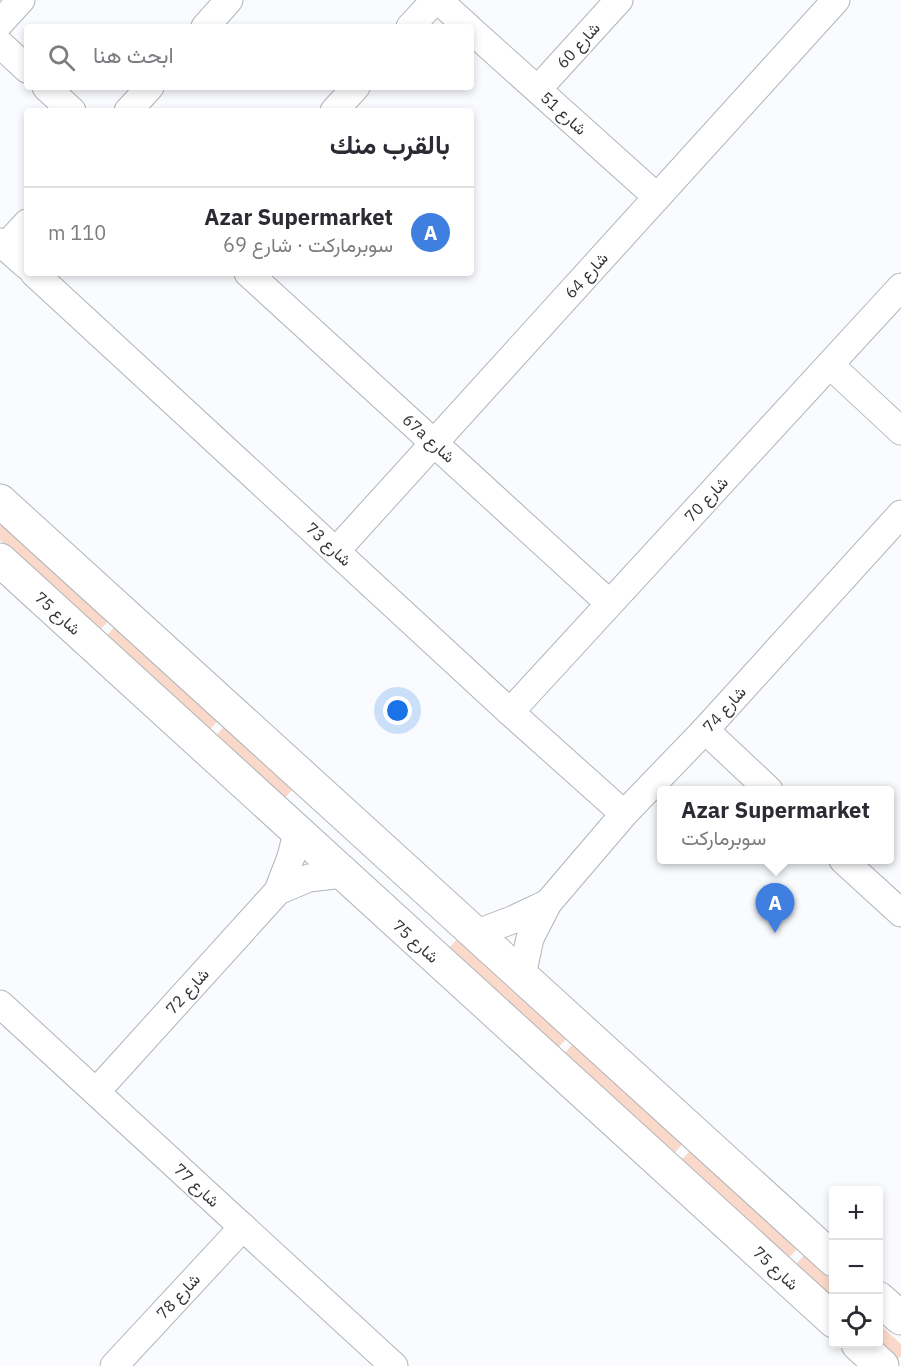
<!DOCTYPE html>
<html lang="ar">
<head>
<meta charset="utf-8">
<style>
	body { margin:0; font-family:"IBM Plex Sans",Vazirmatn,sans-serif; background:#f2f2f3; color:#2b2b33; direction:rtl }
	.controls { position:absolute; right:18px; bottom:18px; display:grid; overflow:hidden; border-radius:6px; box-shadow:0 3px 9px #0003 }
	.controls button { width:54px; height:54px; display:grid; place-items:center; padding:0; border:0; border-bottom:2px solid #e1e1e2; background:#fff; color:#2b2b33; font:30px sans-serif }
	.you { position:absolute; left:398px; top:711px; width:21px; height:21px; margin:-15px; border:4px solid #fff; border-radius:50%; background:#1a73e8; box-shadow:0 0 0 9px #1a73e833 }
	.badge { display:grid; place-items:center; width:39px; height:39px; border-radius:50%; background:#8a441d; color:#fff; font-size:20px; font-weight:700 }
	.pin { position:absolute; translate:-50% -50px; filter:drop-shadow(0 2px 3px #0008) }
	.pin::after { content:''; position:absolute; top:32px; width:21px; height:18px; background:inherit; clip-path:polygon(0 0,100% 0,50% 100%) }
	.popup { position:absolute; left:657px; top:786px; width:237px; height:78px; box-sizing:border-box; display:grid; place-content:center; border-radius:6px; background:#fff; filter:drop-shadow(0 2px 4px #0005); font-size:20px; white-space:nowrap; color:#7c7c81 }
	.popup b { font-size:22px; color:#2b2b33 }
	.popup::after { content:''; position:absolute; left:50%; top:100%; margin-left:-12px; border:12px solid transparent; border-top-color:#fff }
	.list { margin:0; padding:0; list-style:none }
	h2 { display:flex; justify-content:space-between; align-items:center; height:78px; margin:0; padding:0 24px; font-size:26px }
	h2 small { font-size:20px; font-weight:400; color:#7c7c81 }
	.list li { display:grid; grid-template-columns:39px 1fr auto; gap:18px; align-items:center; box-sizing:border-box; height:90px; padding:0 24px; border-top:2px solid #e1e1e2 }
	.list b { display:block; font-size:22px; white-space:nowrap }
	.list p { margin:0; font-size:20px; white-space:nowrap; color:#7c7c81 }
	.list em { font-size:20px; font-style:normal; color:#7c7c81 }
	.icon { flex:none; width:33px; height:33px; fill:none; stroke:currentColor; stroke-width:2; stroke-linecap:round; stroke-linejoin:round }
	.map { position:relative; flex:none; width:901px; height:1366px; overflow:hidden; direction:ltr }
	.search { position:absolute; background:#fff; box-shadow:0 3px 9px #0003; left:24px; top:24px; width:450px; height:66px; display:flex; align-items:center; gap:15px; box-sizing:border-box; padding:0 21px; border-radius:6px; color:#7c7c81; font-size:22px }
	.panel { position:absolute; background:#fff; box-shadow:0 3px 9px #0003; left:24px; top:108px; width:450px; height:168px; border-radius:6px; direction:rtl }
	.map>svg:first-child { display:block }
	.green { fill:#fbd9ca }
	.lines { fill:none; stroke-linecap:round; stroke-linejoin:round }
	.minor-casing { stroke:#b0b5b9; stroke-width:29 }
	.tertiary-casing { stroke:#b0b5b9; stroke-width:35 }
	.minor { stroke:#fff; stroke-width:27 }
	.tertiary { stroke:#fff; stroke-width:33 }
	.labels { text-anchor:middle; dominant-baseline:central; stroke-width:4.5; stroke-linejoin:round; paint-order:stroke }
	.street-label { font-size:16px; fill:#323436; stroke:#fff }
</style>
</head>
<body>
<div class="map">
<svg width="901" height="1366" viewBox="0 0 901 1366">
	<rect width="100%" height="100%" fill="#f9fbfe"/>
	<!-- green -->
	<g class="green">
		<polygon points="0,520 109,620 99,631 0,540"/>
		<polygon points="115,626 219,719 209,731 106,637"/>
		<polygon points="225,725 294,788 284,799 215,737"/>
		<polygon points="458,938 567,1038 557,1049 448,949"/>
		<polygon points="573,1044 682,1144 673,1155 563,1055"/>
		<polygon points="690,1151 797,1249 787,1260 679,1162"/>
		<polygon points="804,1255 833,1282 833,1302 794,1267"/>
		<polygon points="878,1323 901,1344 901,1356 897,1360 879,1343"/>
	</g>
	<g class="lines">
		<!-- minor casing -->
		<g class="minor-casing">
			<g id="minor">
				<polyline points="438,0 468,27"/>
				<polyline points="0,23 21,0"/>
				<polyline points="205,27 229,0"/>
				<polyline points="410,27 435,0"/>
				<polyline points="471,30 657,197"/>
				<polyline points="0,44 27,69"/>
				<polyline points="46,87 72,111"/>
				<polyline points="538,89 619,0"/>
				<polyline points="128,111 150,87"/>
				<polyline points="334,111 356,87"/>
				<polyline points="0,242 27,266"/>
				<polyline points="5,247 27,223"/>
				<polyline points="34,273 510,712 624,814"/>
				<polyline points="248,273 609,603"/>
				<polyline points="830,365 901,431"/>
				<polyline points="336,551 836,0"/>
				<polyline points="510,712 901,287"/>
				<polyline points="705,730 769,790"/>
				<polyline points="843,860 901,913"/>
				<polyline points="278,891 309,878 343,874"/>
				<polyline points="475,934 512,920 548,903"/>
				<polyline points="522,976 530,938 548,903 624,814 705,730 901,514"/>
				<polyline points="0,1004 394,1366"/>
				<polyline points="96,1092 278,891 291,857 297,833"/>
				<polyline points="114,1366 243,1227"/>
			</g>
		</g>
		<!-- tertiary casing -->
		<g class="tertiary-casing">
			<g id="tertiary">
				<polyline points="0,501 834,1260"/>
				<polyline points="0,560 834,1321"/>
				<polyline points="878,1298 901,1318"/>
				<polyline points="858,1344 882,1366"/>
			</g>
		</g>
		<!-- minor -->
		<use href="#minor" class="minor"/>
		<!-- tertiary -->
		<use href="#tertiary" class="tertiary"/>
	</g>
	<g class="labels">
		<!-- street labels -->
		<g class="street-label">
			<text transform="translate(578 45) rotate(-48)">شارع 60</text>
			<text transform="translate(564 113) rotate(42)">شارع 51</text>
			<text transform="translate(586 275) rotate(-48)">شارع 64</text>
			<text transform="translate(429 438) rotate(42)">67a شارع</text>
			<text transform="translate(706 499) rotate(-47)">شارع 70</text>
			<text transform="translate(329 544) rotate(43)">شارع 73</text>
			<text transform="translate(58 613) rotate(42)">شارع 75</text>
			<text transform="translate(724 709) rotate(-48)">شارع 74</text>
			<text transform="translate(416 941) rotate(42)">شارع 75</text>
			<text transform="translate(187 991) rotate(-48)">شارع 72</text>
			<text transform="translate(197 1185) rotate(43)">شارع 77</text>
			<text transform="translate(776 1268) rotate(43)">شارع 75</text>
			<text transform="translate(178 1296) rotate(-47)">شارع 78</text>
		</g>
	</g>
</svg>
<div class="controls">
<button>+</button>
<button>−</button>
<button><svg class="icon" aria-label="locate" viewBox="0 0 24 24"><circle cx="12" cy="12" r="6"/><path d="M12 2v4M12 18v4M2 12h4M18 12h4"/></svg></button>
</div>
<div class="you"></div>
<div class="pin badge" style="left:775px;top:933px;background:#3f7fe0">A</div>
<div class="popup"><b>Azar Supermarket</b>سوبرماركت</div>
<div class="search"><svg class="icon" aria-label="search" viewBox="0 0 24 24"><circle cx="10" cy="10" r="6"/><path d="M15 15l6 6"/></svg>ابحث هنا</div>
<section class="panel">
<h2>بالقرب منك<small></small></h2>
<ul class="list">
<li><span class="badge" style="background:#3f7fe0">A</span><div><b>Azar Supermarket</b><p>سوبرماركت · شارع 69</p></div><em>110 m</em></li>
</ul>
</section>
</div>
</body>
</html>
